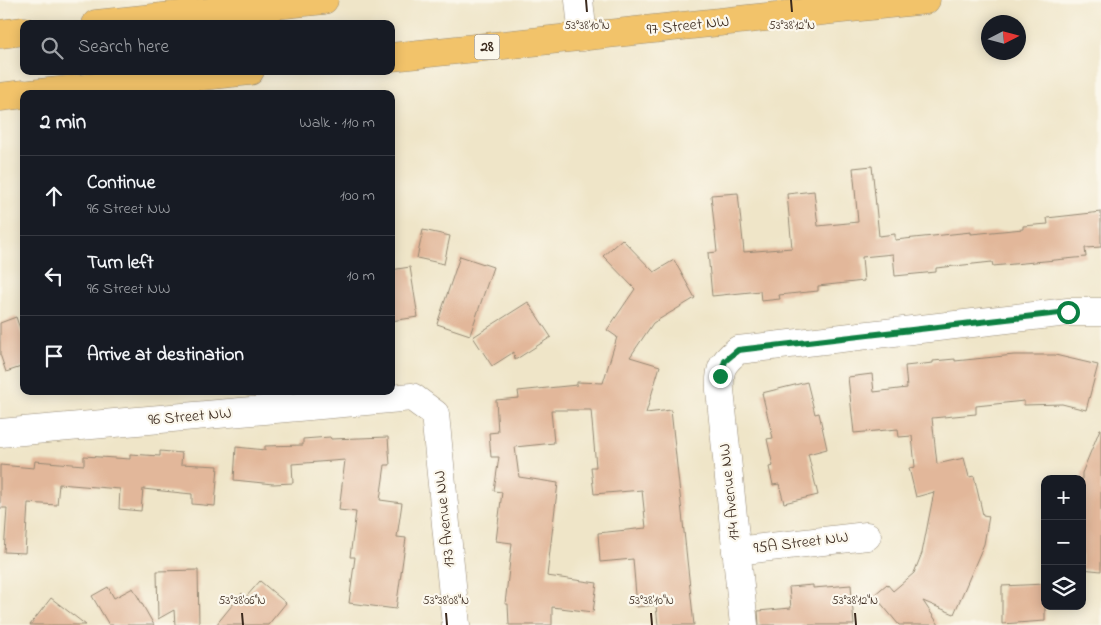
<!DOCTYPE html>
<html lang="en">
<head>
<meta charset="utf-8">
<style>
	body { margin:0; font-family:"Indie Flower",sans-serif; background:#242831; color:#f1f3f6 }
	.controls { position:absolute; right:15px; bottom:15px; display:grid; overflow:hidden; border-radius:10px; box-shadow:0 2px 12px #0003 }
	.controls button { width:45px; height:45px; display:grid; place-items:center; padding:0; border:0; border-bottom:1px solid #363941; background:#171b24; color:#f1f3f6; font:25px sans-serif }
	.compass { position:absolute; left:981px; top:15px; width:45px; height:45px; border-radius:50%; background:#171b24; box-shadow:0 2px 12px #0003; rotate:84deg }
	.stop { position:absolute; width:15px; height:15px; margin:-11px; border:4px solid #0b8043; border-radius:50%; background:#fff }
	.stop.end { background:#0b8043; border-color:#fff; box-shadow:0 1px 5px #0008 }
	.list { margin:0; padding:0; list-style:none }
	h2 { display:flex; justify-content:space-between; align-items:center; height:65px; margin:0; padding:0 20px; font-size:21px }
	h2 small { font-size:16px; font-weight:400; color:#9ea1a6 }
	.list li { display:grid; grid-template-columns:32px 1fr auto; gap:15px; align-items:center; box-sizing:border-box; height:80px; padding:0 20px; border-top:1px solid #363941 }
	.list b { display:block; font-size:19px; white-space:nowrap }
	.list p { margin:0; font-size:16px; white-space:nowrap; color:#9ea1a6 }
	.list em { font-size:16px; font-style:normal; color:#9ea1a6 }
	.icon { flex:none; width:28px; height:28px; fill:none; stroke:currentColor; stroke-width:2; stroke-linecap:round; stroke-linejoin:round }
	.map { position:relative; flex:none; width:1101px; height:625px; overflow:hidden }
	.search { position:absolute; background:#171b24; box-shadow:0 2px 12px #0003; left:20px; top:20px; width:375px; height:55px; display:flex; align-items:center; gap:12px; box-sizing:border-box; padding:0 18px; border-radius:10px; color:#9ea1a6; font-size:19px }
	.panel { position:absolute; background:#171b24; box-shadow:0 2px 12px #0003; left:20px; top:90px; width:375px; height:305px; border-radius:10px }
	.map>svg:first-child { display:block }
	.building { fill:#e2b79a }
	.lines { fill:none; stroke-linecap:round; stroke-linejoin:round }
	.minor-casing { stroke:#958873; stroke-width:29 }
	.major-casing { stroke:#958873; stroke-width:29 }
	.minor { stroke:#fff; stroke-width:28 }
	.major { stroke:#f2c36a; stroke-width:28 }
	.route { stroke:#0b8043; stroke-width:6 }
	.ticks { fill:none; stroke:#3b2a1e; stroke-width:2 }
	.labels { text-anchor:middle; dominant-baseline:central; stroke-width:4.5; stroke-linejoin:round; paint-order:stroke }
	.shield { fill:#fbf7ec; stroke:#75685c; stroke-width:1 }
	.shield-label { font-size:15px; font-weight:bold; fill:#3b2a1e }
	.street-label { font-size:16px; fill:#3b2a1e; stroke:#fbf7ec }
	.ticks-label { font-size:12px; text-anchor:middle; fill:#3b2a1e; stroke:#fbf7ec; stroke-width:4.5; stroke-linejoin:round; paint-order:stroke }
</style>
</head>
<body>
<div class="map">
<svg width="1101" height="625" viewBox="0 0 1101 625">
	<rect width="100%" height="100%" fill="#fbf7ec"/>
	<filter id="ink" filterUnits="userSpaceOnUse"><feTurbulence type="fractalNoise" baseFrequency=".02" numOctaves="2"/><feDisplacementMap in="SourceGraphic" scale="10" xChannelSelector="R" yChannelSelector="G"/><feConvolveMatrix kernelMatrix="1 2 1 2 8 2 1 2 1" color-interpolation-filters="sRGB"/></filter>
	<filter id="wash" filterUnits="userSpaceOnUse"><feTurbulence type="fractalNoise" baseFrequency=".0096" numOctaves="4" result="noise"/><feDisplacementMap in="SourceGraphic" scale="20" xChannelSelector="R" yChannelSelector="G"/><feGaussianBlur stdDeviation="1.12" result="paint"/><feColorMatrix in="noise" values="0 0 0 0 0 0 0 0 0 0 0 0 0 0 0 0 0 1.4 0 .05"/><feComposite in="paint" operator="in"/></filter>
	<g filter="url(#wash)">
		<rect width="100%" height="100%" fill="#efe5c8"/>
		<g id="blocks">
			<!-- building -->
			<g class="building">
				<polygon points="872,166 879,236 895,234 895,240 971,232 971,234 1023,229 1023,226 1048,224 1047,218 1101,212 1101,247 1085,248 1086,257 993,266 992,262 936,268 936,272 895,276 893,254 862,257 864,281 818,286 818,291 779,295 780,299 761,301 760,291 712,296 708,253 717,252 711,195 738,193 744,252 792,248 787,194 814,191 818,226 858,222 853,168"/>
				<polygon points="423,230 450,236 444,264 417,258"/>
				<polygon points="622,239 654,272 674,260 695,298 653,323 630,357 660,366 646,413 671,410 694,625 658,625 656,605 637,607 633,559 600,562 598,533 646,528 642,490 594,494 591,467 596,467 591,410 551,410 554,443 515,447 519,477 558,483 547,576 597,583 593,612 552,607 552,625 509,625 508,604 505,604 512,543 496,541 502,492 494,491 499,457 491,457 489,433 498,432 496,400 519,398 518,391 577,385 577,382 603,383 617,337 607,330 635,289 603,256"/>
				<polygon points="460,256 493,267 470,335 437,324"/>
				<polygon points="410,267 418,317 391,321 391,270"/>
				<polygon points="528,302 551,337 515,360 514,352 492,366 473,337"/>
				<polygon points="16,317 24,340 24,366 6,372 0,354 0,323"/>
				<polygon points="1014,355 1055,355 1098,365 1086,410 1062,404 1024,405 1024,401 976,406 976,414 932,418 937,464 964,458 969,477 974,476 983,515 989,516 984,544 954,614 923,601 939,625 899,625 874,595 887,584 893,591 914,573 922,553 934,492 916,497 909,468 915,467 912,436 899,437 898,429 854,433 848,377 872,374 874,392 907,388 905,366 933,363 933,361 955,359 955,361"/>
				<polygon points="807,382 815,414 819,413 827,449 808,454 818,495 784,503 779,484 773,485 769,467 773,466 767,439 773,438 762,393"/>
				<polygon points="1100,429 1101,429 1101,571 1082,569 1082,473"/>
				<polygon points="330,437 331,439 388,437 390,465 385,465 380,500 402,503 397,537 406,538 396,609 349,603 355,557 350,557 356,512 339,510 345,460 292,464 293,483 273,484 234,480 236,447 265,450 265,446 303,445 303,439"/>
				<polygon points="160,451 182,453 181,464 218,466 215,506 192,504 192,494 143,489 141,511 119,509 120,489 59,484 57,505 28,503 25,553 4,552 7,508 0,508 0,465 34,468 35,461 84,465 84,456 130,459 130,454 160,456"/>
				<polygon points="198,570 199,625 175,625 174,610 158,619 157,571"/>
				<polygon points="260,581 286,603 268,625 216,625 242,593 246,597"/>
				<polygon points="1045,584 1045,621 1002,624 1002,586"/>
				<polygon points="813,585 813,588 851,585 854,625 759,625 758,611 791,608 789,587"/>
				<polygon points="108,587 114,598 133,588 154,625 109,625 92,596"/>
				<polygon points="51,598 86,625 30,625"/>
			</g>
		</g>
	</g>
	<g filter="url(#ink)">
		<use href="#blocks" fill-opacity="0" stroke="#958873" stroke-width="1"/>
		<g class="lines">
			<!-- minor casing -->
			<g class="minor-casing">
				<g id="minor">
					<polyline points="579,0 583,37"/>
					<polyline points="0,433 412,397 435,414 456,625"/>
					<polyline points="736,551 867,536"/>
					<path d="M744,625L720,390C719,369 721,364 738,350L1068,312H1101"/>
				</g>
			</g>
			<!-- major casing -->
			<g class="major-casing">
				<g id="major">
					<polyline points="96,24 324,0"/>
					<polyline points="0,34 24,31"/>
					<polyline points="391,57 926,0"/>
					<polyline points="30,94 250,71"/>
					<polyline points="0,97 24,94"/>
				</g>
			</g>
			<!-- minor -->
			<use href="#minor" class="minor"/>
			<!-- major -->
			<use href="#major" class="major"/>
		</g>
	</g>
	<g class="lines" filter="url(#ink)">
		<!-- route -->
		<polyline class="route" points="720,376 725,361 738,350 1068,312"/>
	</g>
	<!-- ticks -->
	<path class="ticks" d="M586,0L587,12M791,0L792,12M242,613L243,625M446,613L447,625M651,613L652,625M855,613L856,625"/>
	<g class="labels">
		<!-- shield labels -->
		<rect class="shield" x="474.5" y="34.5" width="25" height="25" rx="4"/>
		<g class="shield-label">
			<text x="487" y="47">28</text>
		</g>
		<!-- street labels -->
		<g class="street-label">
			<text transform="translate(688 26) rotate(-6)">97 Street NW</text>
			<text transform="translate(190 417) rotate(-5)">96 Street NW</text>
			<text transform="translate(730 492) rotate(-96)">174 Avenue NW</text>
			<text transform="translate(445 519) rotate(-96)">173 Avenue NW</text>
			<text transform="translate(801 543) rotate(-7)">95A Street NW</text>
		</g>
	</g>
	<g class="ticks-label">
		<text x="587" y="29">53°38'10"N</text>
		<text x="792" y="29">53°38'12"N</text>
		<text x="242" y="604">53°38'06"N</text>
		<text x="446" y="604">53°38'08"N</text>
		<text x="651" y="604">53°38'10"N</text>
		<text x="855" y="604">53°38'12"N</text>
	</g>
</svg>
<div class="controls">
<button>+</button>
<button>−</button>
<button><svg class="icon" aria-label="layers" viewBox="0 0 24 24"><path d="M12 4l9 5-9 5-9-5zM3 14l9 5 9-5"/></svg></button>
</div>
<svg class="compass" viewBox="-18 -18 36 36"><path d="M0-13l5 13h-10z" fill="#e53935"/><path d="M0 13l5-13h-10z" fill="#9ea1a6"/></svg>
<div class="stop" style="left:1068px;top:312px"></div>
<div class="stop end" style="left:720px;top:376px"></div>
<div class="search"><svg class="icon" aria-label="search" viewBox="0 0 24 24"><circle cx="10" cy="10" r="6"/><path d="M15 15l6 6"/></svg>Search here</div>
<section class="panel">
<h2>2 min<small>Walk · 110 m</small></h2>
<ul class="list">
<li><svg class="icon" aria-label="ahead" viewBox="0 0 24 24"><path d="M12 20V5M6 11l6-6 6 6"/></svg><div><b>Continue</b><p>96 Street NW</p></div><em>100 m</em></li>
<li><svg class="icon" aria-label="left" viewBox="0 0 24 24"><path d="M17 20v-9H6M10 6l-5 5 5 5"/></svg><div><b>Turn left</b><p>96 Street NW</p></div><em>10 m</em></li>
<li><svg class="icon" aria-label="arrive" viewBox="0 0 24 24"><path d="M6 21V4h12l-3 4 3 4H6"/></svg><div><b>Arrive at destination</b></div></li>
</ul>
</section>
</div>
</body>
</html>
